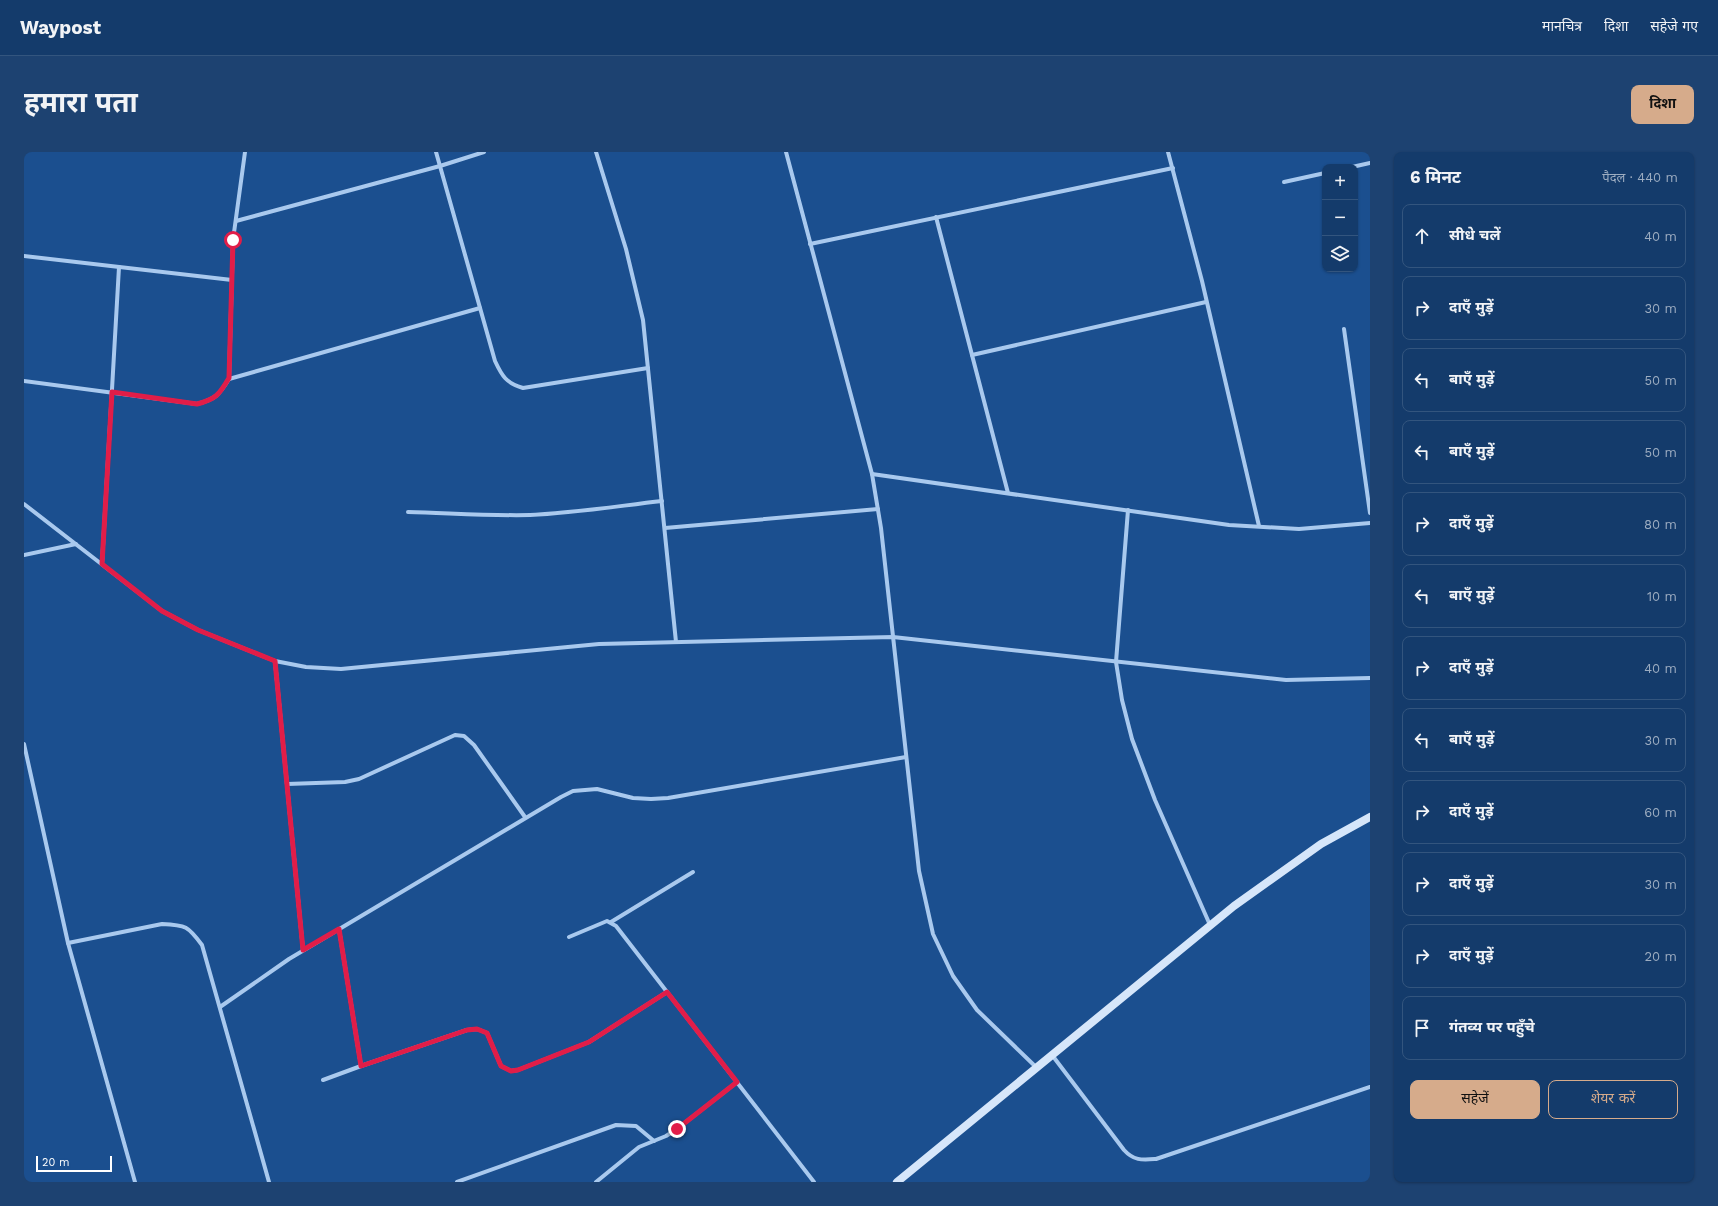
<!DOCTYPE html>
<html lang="hi">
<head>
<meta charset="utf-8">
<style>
	body { margin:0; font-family:"Work Sans","Noto Sans Devanagari",sans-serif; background:#1d4271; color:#f1f3f6 }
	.controls { position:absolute; right:12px; top:12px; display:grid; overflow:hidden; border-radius:8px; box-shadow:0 1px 3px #0004 }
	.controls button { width:36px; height:36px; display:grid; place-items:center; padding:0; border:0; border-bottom:1px solid #33557e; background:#143b6b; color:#f1f3f6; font:20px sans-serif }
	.scale { position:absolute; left:12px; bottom:10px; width:76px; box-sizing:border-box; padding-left:4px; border:2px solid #fff; border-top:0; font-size:11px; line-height:14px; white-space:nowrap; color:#fff; -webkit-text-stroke:3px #1b4f8f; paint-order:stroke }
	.stop { position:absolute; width:12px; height:12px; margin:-9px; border:3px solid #e11d48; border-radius:50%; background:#fff }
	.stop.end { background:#e11d48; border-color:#fff; box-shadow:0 1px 4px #0008 }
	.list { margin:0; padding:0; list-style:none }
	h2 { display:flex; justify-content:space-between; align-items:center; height:52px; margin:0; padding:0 16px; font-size:17px }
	h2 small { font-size:13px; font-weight:400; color:#9dadc1 }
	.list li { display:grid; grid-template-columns:26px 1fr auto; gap:12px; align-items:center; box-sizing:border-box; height:64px; margin:0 8px 8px; padding:0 8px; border:1px solid #33557e; border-radius:8px }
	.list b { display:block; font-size:15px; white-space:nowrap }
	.list em { font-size:13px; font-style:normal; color:#9dadc1 }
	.actions { display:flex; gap:8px; padding:12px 16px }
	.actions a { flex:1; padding:9px 0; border:1px solid #d6ab8b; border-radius:8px; text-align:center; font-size:14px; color:#d6ab8b }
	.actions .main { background:#d6ab8b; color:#111 }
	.icon { flex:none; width:22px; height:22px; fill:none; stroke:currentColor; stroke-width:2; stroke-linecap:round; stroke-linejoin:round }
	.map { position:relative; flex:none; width:1346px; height:1030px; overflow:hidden; border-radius:8px }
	header { display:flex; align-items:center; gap:24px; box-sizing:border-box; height:56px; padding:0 20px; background:#143b6b; border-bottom:1px solid #33557e }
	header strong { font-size:19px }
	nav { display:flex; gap:22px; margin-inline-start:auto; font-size:14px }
	.intro { display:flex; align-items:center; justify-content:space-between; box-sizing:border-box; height:96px; padding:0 24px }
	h1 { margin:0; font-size:28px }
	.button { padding:10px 18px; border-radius:8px; background:#d6ab8b; color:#111; font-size:14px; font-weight:700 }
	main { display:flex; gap:24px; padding:0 24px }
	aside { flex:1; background:#143b6b; border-radius:8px; box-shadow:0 1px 3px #0004 }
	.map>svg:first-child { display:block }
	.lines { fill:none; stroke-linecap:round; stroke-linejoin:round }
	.street { stroke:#a9c9ee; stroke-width:4 }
	.secondary { stroke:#d6e6fa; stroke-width:8 }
	.route { stroke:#e11d48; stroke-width:5 }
</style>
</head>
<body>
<header>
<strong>Waypost</strong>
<nav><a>मानचित्र</a><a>दिशा</a><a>सहेजे गए</a></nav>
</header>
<div class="intro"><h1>हमारा पता</h1><a class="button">दिशा</a></div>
<main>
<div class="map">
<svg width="1346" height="1030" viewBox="0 0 1346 1030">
	<rect width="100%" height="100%" fill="#1b4f8f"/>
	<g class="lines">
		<!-- street -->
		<g class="street">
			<path d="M412,0L471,209C478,224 482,231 499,236L624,216"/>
			<polyline points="572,0 602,97 619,168 652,490"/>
			<polyline points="762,0 848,322 857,376 895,719 909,782 929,824 953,858 1013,916"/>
			<polyline points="1144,0 1178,129 1235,374"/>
			<polyline points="1328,15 1346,11"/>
			<polyline points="1260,30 1301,21"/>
			<polyline points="912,65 984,341"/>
			<polyline points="212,69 416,14 460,0"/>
			<polyline points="786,92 1149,16"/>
			<polyline points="0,104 208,128"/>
			<polyline points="1320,177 1346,361"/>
			<polyline points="948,203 1182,150"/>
			<polyline points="205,227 456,156"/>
			<path d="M0,229L173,252C192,247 195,243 205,227L209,88L221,0"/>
			<polyline points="848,322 1205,373 1275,377 1346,371"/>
			<polyline points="0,352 138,459 174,478 251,509 282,515 317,517 575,492 869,485 1262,528 1346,526"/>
			<polyline points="1104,358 1092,510 1098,548 1108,587 1131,648 1186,773"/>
			<path d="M384,360C425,361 466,364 506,363C550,361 594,354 638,349"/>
			<polyline points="641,376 854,357"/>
			<polyline points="0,403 52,392"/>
			<polyline points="78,412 95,115"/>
			<polyline points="251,509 279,798"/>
			<polyline points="0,592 44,791 111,1030"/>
			<polyline points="263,632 321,630 335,627 431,583 440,584 450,593 501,665"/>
			<polyline points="587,770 669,720"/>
			<polyline points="315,777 337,914"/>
			<polyline points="545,785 583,769 592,774 790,1030"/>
			<path d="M44,791L138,772C162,773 164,774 178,793L245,1030"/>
			<polyline points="196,855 265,807 537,645 549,639 573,637 609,646 627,647 644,646 882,605"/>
			<path d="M1028,903L1100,998C1110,1009 1118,1008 1132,1007L1346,935"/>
			<polyline points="299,928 337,914 443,878 453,877 463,881 477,914 487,919 494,918 565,890 643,840"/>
			<polyline points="433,1030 592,973 612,974 630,989"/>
			<polyline points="572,1030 615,995 642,984 653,977 713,930"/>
		</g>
		<!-- secondary -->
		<polyline class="secondary" points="873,1030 1210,754 1297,692 1346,665"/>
	</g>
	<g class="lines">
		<!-- route -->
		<path class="route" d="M209,88L205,226C195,243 192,247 173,252L88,240L78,412L138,459L174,478L251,509L279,798L315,777L337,914L443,878L453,877L463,881L477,914L487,919L494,918L565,890L643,840L713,930L653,977"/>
	</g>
</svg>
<div class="controls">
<button>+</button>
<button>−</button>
<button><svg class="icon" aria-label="layers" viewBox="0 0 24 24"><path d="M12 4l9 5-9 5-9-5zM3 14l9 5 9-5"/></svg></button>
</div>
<div class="scale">20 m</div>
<div class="stop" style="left:209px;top:88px"></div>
<div class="stop end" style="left:653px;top:977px"></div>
</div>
<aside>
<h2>6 मिनट<small>पैदल · 440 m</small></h2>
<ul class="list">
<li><svg class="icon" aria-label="ahead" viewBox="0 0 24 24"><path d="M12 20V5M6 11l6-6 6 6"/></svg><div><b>सीधे चलें</b></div><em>40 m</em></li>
<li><svg class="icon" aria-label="right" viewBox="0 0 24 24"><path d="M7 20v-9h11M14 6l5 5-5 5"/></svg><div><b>दाएँ मुड़ें</b></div><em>30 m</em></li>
<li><svg class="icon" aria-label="left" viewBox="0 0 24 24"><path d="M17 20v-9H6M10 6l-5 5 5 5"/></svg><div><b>बाएँ मुड़ें</b></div><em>50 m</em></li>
<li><svg class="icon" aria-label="left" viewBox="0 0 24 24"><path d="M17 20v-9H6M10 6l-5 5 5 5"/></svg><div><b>बाएँ मुड़ें</b></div><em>50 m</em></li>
<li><svg class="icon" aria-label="right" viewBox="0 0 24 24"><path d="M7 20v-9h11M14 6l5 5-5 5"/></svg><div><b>दाएँ मुड़ें</b></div><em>80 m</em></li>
<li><svg class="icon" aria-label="left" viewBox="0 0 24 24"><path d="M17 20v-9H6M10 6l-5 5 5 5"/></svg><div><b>बाएँ मुड़ें</b></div><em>10 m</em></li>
<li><svg class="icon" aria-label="right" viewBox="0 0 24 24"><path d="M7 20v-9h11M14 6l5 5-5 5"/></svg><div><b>दाएँ मुड़ें</b></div><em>40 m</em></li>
<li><svg class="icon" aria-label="left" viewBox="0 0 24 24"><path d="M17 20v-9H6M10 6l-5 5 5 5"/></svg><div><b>बाएँ मुड़ें</b></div><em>30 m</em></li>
<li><svg class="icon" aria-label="right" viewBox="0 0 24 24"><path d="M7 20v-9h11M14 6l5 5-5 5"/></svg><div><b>दाएँ मुड़ें</b></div><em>60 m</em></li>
<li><svg class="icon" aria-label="right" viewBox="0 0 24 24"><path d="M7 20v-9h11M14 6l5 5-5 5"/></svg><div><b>दाएँ मुड़ें</b></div><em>30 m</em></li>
<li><svg class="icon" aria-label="right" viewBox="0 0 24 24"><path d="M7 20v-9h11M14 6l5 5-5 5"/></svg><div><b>दाएँ मुड़ें</b></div><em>20 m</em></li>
<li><svg class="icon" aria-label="arrive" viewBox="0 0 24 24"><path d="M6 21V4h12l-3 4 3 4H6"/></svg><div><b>गंतव्य पर पहुँचे</b></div></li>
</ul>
<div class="actions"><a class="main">सहेजें</a><a>शेयर करें</a></div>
</aside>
</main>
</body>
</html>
